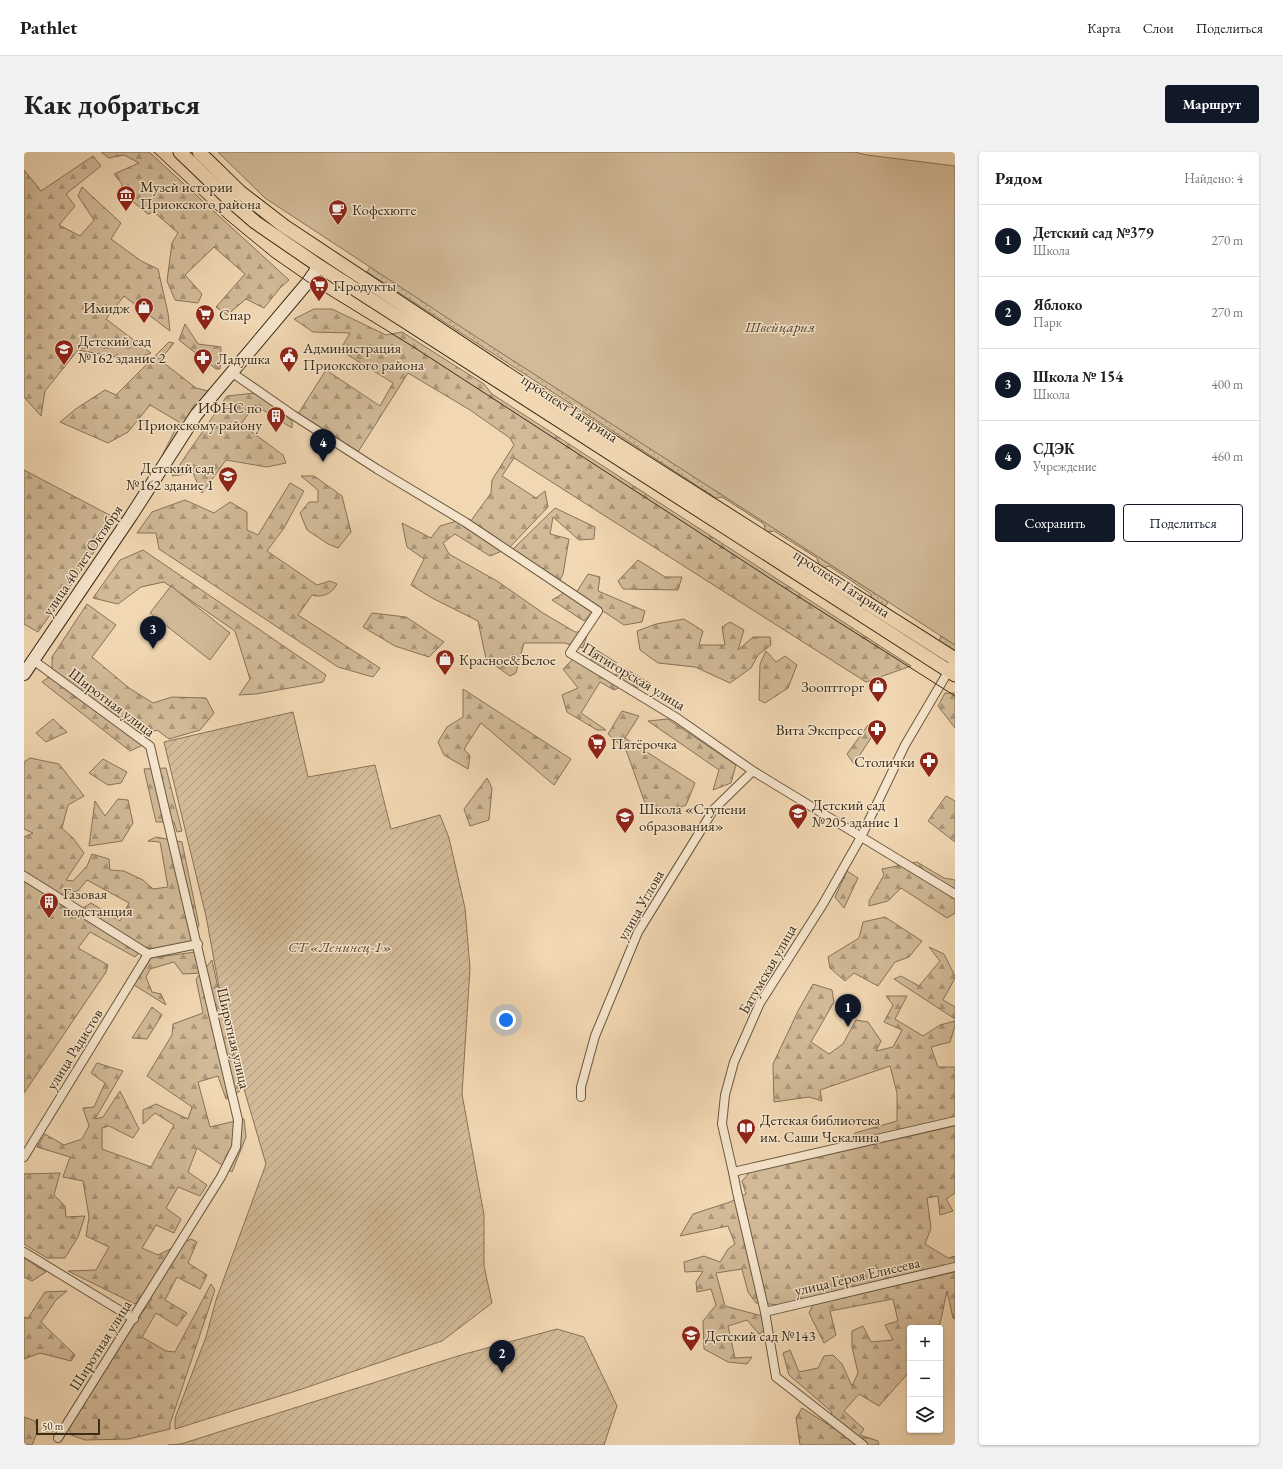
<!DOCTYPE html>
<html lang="ru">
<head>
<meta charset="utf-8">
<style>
	body { margin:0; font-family:"EB Garamond",serif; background:#f2f2f2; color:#202124 }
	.controls { position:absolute; right:12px; bottom:12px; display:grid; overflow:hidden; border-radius:4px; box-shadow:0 1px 3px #0004 }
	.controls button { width:36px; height:36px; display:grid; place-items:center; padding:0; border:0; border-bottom:1px solid #e0e0e0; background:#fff; color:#202124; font:20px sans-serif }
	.scale { position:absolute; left:12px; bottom:10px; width:64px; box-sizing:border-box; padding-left:4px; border:2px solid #3a2c17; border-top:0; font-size:11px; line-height:14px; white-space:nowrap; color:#3a2c17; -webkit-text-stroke:3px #f6e5cd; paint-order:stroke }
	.you { position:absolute; left:482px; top:868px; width:14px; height:14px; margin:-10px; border:3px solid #fff; border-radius:50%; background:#1a73e8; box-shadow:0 0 0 6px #1a73e833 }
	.badge { display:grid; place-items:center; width:26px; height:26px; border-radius:50%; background:#111827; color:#fff; font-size:13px; font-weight:700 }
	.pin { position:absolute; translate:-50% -33px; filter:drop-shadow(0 1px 2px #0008) }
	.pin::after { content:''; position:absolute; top:21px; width:14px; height:12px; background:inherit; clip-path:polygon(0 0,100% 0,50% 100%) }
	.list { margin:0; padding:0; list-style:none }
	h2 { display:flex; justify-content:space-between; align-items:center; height:52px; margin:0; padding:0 16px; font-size:17px }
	h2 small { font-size:13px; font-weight:400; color:#757577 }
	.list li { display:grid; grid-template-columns:26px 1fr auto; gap:12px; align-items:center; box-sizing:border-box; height:72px; padding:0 16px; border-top:1px solid #e0e0e0 }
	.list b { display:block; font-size:15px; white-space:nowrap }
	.list p { margin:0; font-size:13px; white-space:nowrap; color:#757577 }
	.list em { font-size:13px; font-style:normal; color:#757577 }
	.actions { display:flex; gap:8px; padding:12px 16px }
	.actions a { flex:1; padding:9px 0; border:1px solid #111827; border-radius:4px; text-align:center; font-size:14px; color:#111827 }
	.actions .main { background:#111827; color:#fff }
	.icon { flex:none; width:22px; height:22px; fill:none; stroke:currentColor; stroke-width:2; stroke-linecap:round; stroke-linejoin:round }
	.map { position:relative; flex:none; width:931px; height:1293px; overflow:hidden; border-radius:4px }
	header { display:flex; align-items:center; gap:24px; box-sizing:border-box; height:56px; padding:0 20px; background:#fff; border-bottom:1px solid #e0e0e0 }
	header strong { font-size:19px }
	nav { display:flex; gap:22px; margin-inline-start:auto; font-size:14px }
	.intro { display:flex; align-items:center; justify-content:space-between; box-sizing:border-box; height:96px; padding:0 24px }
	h1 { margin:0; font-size:28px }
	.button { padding:10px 18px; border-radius:4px; background:#111827; color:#fff; font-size:14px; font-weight:700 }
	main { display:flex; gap:24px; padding:0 24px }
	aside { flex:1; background:#fff; border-radius:4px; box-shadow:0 1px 3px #0004 }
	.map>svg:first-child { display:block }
	.grass { fill:url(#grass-dots); stroke:#867358 }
	.forest { fill:url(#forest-firs); stroke:#867358 }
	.park { fill:#d2ba98; stroke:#867358 }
	.garden { fill:url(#garden-furrows); stroke:#867358 }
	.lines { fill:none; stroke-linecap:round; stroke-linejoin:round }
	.street-casing { stroke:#68573e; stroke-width:10 }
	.secondary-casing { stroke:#3a2c17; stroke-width:14 }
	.primary-casing { stroke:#3a2c17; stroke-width:15 }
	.street { stroke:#f6e5cd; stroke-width:8 }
	.secondary { stroke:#f6e5cd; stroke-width:12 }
	.primary { stroke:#f1d7b2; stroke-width:13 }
	.tram { stroke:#3a2c17; stroke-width:1 }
	.labels { text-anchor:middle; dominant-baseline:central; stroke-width:3; stroke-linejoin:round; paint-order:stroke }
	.poi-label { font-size:15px; fill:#3a2c17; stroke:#f6e5cd; text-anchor:start }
	.park-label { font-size:15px; font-style:italic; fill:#584831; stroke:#f6e5cd }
	.street-label { font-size:15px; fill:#3a2c17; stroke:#f6e5cd }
</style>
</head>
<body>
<header>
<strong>Pathlet</strong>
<nav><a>Карта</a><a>Слои</a><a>Поделиться</a></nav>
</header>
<div class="intro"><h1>Как добраться</h1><a class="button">Маршрут</a></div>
<main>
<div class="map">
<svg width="931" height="1293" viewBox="0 0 931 1293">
	<defs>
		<pattern id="grass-dots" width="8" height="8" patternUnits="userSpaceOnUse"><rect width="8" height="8" fill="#d2ba98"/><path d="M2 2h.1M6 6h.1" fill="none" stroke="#ab977b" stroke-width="1.8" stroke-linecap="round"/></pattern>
		<pattern id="forest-firs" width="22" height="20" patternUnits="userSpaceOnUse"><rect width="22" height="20" fill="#d2ba98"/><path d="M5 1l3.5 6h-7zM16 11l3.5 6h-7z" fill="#ab977b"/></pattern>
		<pattern id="garden-furrows" width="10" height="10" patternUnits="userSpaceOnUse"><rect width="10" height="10" fill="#d2ba98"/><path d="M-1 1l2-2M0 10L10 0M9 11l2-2" fill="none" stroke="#ab977b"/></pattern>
	</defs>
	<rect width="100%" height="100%" fill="#f1d7b2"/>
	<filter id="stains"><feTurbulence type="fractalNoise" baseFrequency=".005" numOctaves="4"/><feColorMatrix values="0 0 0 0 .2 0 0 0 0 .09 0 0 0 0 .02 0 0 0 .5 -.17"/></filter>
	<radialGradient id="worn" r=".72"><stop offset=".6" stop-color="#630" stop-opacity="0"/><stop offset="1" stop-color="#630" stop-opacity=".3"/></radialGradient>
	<!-- grass -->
	<g class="grass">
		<polygon points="346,115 864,450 861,455 848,448 847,442 805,414 799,416 795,413 793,406 750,379 745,380 741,378 740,372 698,345 692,346 343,120"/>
		<polygon points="917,484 931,493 931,499 915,489"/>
	</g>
	<!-- forest -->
	<g class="forest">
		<polygon points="77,0 125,0 265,128 256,136 240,156 222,147 203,163 192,155 221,122 190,95 161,123 178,142 174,151 151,148 143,129 148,91 154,81 130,60 124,62 97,40 98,32 90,22 115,11 100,3 85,6"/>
		<polygon points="69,4 77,14 42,42 51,54 35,73 56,84 70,68 54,44 58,35 97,71 87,87 117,109 134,117 144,161 146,179 100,144 82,167 127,201 108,208 54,198 21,239 17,264 0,245 0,18 17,39"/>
		<polygon points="290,157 308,157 362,183 378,180 460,232 468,242 887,514 842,530 490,306 478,324 512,346 521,339 524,355 486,395 446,370 467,341 468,328 490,293 486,286 446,258 384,221 334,300 274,262 302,218 356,254 369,231 316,198 326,181 289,180 270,167"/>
		<polygon points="161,172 174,192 197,195 196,217 192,217 155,188"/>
		<polygon points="145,190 150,191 136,208 172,236 188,240 140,308 137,306 155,270 126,253 104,280 84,291 36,270 53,256 81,238 92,243"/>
		<polygon points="231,241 268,269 268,276 231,253 217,272 259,303 262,311 243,315 202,308 178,341 169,321 148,324 203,244"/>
		<polygon points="0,318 93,367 14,480 0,472"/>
		<polygon points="277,324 290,324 318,344 327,380 314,396 304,392 283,378 276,361 285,350 294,350 294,338"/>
		<path d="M266,331L280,339L260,376L243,399L293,433L306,429L313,432C308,442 298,446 288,443L274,463L356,516L349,525L314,515L135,397L132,381H113L128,360L161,348L190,361L206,350L223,360V378L234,383Z"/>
		<polygon points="531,356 571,375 570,387 555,388 529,365 526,382 545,387 539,422 535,430 488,398"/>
		<polygon points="433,369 478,399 466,404 431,382 419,391 425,402 473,429 519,461 551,480 564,480 559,496 540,491 500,491 492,521 486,524 462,507 454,469 408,446 387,433 400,407 383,395 378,371 407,386 416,374"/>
		<polygon points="119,398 302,523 299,530 232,542 215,543 226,527 211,479 140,430 117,435 94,452 69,446 96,408"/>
		<polygon points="614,408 641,425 658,425 654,438 599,437 594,429"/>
		<polygon points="564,422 576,425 574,439 621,459 618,470 600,473 552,441"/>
		<polygon points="543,439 569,459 560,469 528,448"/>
		<polygon points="63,452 92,473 68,505 105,536 129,551 148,545 182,546 190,561 176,578 145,587 133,578 118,584 28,518 28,505"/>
		<polygon points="348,461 382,465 420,490 405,505 371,494 339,475"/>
		<polygon points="660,467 679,479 675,493 701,493 698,475 706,470 720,478 714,498 729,485 746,485 747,493 734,503 727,516 706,531 671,515 634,511 616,498 613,479 632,472"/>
		<polygon points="571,497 593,511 577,516 567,508"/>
		<polygon points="742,499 752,510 761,504 773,513 764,536 741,551 735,548 736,512"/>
		<polygon points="549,507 596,535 590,538 576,530 557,561 582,578 573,578 543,560 538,543 554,536 539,517"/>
		<polygon points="602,517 627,532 609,536 591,523"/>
		<polygon points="26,524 119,593 106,599 18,530"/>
		<polygon points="439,537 547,607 530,633 457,571 440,597 446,604 444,617 420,603 414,590 423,575 439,565"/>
		<polygon points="921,541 931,541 931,576 914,554"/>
		<polygon points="598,559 615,564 601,586 671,631 662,653 641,661 621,651 602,598 584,582"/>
		<polygon points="29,567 43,580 22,590 12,581"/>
		<polygon points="644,567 712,613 707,631 689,638 695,618 624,569"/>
		<polygon points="844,573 847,586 830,612 823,602"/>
		<polygon points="6,606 35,612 60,644 44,653 38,676 49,686 60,701 42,728 49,729 63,714 68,702 85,707 86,718 100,719 119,728 129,737 144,735 136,690 124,689 132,685 158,690 175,773 167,790 129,798 108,789 59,756 67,751 96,769 105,751 63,728 54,739 35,743 0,721 0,685 9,681 0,677 0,610"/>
		<polygon points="79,607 103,620 97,631 84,633 65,621"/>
		<polygon points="142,616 158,679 153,680 150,670 132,670 120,617"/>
		<polygon points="463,626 468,636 465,668 446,674 440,657"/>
		<polygon points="922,644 931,649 931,690 904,669"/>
		<polygon points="94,647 104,648 109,671 98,689 65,694 71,649 81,664"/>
		<polygon points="893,710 920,726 931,728 931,761 923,766 877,736 864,749 845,754 845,749 860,723 858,717"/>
		<polygon points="823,719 834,726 820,756 811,745"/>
		<polygon points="0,729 116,800 111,805 66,780 54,796 84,813 82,820 0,941"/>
		<polygon points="861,765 898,789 885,805 871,810 854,834 830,821 821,829 806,816 804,805 835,786 839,770"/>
		<polygon points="905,795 920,802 931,824 931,826 919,848 931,855 931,867 870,827 877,824 895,834 916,809"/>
		<polygon points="171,800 176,821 159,822 150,810 126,817 122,825 128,840 137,842 142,853 110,833 127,806"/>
		<polygon points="188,808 216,939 202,947 194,924 174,930 186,975 220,967 222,985 208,1020 173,996 164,1020 183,1033 176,1044 154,1035 142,1056 157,1067 150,1081 132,1073 118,1096 134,1103 167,1087 173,1090 164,1111 183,1123 176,1137 153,1125 141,1148 163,1161 153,1174 132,1161 118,1185 142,1199 151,1200 187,1132 191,1138 146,1272 146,1277 105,1287 61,1288 47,1283 45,1275 113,1168 128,1147 118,1144 111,1152 44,1119 72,1118 85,1095 62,1084 65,1065 59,1029 39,1025 46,1005 13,995 21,982 40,993 58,987 65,974 59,956 70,955 81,931 67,921 73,911 99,919 71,967 79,965 96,939 115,977 109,986 85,974 78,976 78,997 127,1015 150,973 131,961 119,972 119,958 132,952 164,967 168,955 123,924 148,883 149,872 179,861 172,827"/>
		<polygon points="789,832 808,838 810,850 787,890 805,902 819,892 832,868 844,870 857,889 852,899 869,895 878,878 860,870 869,853 862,844 883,844 871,867 899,884 916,873 931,869 931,874 926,890 907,895 914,915 931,915 931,1041 922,1047 929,1059 916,1063 914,1044 903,1046 907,1076 901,1092 924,1106 931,1104 931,1167 929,1166 923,1139 916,1172 910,1176 886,1176 886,1219 855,1254 835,1242 820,1259 840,1277 836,1283 854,1289 855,1293 776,1293 772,1266 778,1256 805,1273 808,1260 765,1223 759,1201 766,1198 775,1220 794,1216 800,1204 809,1203 818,1212 828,1234 834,1221 828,1195 828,1179 839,1174 847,1190 869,1188 861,1173 874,1169 869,1147 806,1159 812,1183 800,1191 785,1161 792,1146 758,1153 732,1151 724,1140 718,1117 692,1121 701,1154 738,1164 741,1178 735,1182 723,1168 704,1174 711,1206 728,1205 723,1212 704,1210 680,1197 679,1169 692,1153 687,1137 673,1140 672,1130 679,1119 661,1120 660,1110 680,1104 696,1110 704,1097 711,1092 704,1074 656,1084 669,1062 706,1050 722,1042 718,1029 726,1020 818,999 831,981 873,969 873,941 866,914 796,938 798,949 785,945 750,950 749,912 774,859"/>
		<polygon points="128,855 138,863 123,887 108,886"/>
		<polygon points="36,1021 30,1043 41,1054 42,1065 61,1064 54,1085 41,1106 23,1106 0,1092 0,1022"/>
		<polygon points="0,1106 22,1120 8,1129 0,1125"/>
		<polygon points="43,1139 32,1148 17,1170 51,1203 47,1209 16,1201 0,1207 0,1165 4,1166 21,1140"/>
		<polygon points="0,1265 11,1269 14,1278 8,1293 0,1293"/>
	</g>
	<!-- park -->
	<g class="park">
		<polygon points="194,0 830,0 843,3 931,14 931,493 454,186 241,46"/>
		<polygon points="147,434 206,481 186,508 126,461"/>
	</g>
	<!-- garden -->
	<g class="garden">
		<polygon points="269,560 284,625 351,613 367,677 416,663 425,686 441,756 446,816 438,942 460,1063 460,1114 468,1151 418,1189 275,1238 151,1277 151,1266 182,1185 192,1148 242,1012 203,879 182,764 140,590"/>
		<polygon points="533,1177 560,1185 593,1254 580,1293 144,1293 157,1292 437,1203"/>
	</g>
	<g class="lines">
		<!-- street casing -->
		<g class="street-casing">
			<g id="street">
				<polyline points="207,220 269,263 353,317 441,370 574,459 546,501 653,566 729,619 931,742"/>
				<polyline points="9,508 126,594 214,968 212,995 197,1025 34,1286"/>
				<polyline points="0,724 124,802"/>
				<polyline points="124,802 174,792"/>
				<polyline points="557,945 557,935 571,884 614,780 690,657 729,619"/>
				<polyline points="0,1005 124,802"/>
				<polyline points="709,1020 931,969"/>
				<polyline points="0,1100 110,1167"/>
				<polyline points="741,1160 931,1115"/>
				<polyline points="839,1293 752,1225 741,1160 713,1040 709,1020 698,972 701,943 710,910 736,851 799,752 837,685 881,593 931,508"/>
			</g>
		</g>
		<!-- secondary casing -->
		<g class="secondary-casing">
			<polyline id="secondary" points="0,522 107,364 172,263 284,130 295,114"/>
		</g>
		<!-- primary casing -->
		<g class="primary-casing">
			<g id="primary">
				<polyline points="156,0 208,50 231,70 295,114 931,523"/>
				<polyline points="175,0 216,40 260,74 500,233 931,507"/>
			</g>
		</g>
		<!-- street -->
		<use href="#street" class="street"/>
		<!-- secondary -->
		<use href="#secondary" class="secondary"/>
		<!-- primary -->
		<use href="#primary" class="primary"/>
		<!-- tram -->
		<polyline class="tram" points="130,0 203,68 248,105 284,130 388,194 764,438 931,544"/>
	</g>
	<!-- icons -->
	<defs>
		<g id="museum-pin" transform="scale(1)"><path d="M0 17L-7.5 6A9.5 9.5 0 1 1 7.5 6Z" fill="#8f2418" stroke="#f6e5cd"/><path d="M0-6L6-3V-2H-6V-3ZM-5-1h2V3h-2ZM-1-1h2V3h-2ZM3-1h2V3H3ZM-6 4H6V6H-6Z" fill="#fff"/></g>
		<g id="cafe-pin" transform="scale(1)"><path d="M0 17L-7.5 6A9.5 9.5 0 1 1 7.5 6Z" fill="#8f2418" stroke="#f6e5cd"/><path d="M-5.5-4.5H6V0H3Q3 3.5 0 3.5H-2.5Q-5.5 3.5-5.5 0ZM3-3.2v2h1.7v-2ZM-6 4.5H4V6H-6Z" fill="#fff"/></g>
		<g id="supermarket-pin" transform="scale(1)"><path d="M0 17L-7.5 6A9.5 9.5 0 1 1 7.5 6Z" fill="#8f2418" stroke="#f6e5cd"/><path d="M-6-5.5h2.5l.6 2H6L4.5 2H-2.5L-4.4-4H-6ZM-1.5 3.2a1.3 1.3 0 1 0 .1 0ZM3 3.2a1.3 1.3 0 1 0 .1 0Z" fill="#fff"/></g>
		<g id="shop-pin" transform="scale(1)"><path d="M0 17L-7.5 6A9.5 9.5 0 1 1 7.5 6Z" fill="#8f2418" stroke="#f6e5cd"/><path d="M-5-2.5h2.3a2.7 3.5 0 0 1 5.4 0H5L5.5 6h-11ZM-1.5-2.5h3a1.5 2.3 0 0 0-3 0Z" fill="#fff"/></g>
		<g id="school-pin" transform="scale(1)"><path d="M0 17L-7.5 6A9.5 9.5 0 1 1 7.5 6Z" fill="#8f2418" stroke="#f6e5cd"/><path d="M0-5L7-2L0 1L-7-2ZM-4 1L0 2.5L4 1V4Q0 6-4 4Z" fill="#fff"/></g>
		<g id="civic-pin" transform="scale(1)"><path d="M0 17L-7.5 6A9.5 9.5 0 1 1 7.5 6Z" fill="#8f2418" stroke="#f6e5cd"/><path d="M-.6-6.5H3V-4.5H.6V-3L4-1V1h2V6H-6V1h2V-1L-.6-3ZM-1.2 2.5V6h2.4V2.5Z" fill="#fff"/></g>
		<g id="pharmacy-pin" transform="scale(1)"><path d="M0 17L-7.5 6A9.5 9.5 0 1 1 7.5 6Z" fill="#8f2418" stroke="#f6e5cd"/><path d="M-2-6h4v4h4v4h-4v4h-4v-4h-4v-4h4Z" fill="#fff"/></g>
		<g id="building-pin" transform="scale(1)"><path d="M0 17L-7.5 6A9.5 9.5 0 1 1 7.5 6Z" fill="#8f2418" stroke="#f6e5cd"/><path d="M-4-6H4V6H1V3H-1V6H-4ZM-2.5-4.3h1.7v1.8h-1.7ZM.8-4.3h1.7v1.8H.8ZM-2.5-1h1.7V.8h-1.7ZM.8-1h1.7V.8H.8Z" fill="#fff"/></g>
		<g id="library-pin" transform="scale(1)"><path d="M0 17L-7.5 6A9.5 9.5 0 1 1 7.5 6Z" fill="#8f2418" stroke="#f6e5cd"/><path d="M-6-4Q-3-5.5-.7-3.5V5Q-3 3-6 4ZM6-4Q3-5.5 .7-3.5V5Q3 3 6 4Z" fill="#fff"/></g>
	</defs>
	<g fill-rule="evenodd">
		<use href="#museum-pin" x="102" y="43"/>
		<use href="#cafe-pin" x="314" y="57"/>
		<use href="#supermarket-pin" x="295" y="133"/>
		<use href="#shop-pin" x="120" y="155"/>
		<use href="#supermarket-pin" x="181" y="162"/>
		<use href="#school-pin" x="40" y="197"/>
		<use href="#civic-pin" x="265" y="204"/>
		<use href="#pharmacy-pin" x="179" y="206"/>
		<use href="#building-pin" x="252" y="264"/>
		<use href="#school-pin" x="204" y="324"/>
		<use href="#shop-pin" x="421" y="507"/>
		<use href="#shop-pin" x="854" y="534"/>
		<use href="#pharmacy-pin" x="853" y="577"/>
		<use href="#supermarket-pin" x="573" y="591"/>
		<use href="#pharmacy-pin" x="905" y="609"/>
		<use href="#school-pin" x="774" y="661"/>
		<use href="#school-pin" x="601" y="665"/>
		<use href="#building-pin" x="25" y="750"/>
		<use href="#library-pin" x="722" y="976"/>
		<use href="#school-pin" x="667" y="1183"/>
	</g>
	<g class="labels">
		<!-- poi labels -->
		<g class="poi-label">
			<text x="116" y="34">Музей истории<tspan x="116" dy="17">Приокского района</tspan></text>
			<text x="328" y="57">Кофехюгге</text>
			<text x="309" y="133">Продукты</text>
			<text x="106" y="155" text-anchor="end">Имидж</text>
			<text x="195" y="162">Спар</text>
			<text x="54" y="188">Детский сад<tspan x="54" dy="17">№162 здание 2</tspan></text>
			<text x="279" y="195">Администрация<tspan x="279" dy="17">Приокского района</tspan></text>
			<text x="193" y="206">Ладушка</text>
			<text x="238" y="255" text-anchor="end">ИФНС по<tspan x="238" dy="17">Приокскому району</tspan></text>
			<text x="190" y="315" text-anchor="end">Детский сад<tspan x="190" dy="17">№162 здание 1</tspan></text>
			<text x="435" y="507">Красное&amp;Белое</text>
			<text x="840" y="534" text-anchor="end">Зооптторг</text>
			<text x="839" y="577" text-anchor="end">Вита Экспресс</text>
			<text x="587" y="591">Пятёрочка</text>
			<text x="891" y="609" text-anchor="end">Столички</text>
			<text x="788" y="652">Детский сад<tspan x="788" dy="17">№205 здание 1</tspan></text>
			<text x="615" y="656">Школа «Ступени<tspan x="615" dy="17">образования»</tspan></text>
			<text x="39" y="741">Газовая<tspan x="39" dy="17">подстанция</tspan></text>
			<text x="736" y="967">Детская библиотека<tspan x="736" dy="17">им. Саши Чекалина</tspan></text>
			<text x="681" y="1183">Детский сад №143</text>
		</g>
		<!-- park labels -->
		<g class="park-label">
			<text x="756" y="174">Швейцария</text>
			<text x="316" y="794">СТ «Ленинец-1»</text>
		</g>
		<!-- street labels -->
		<g class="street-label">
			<text transform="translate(546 256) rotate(33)">проспект Гагарина</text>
			<text transform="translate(58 408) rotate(-56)">улица 40 лет Октября</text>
			<text transform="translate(818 431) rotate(33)">проспект Гагарина</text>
			<text transform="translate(610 524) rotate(31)">Пятигорская улица</text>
			<text transform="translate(88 550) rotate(37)">Широтная улица</text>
			<text transform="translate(616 753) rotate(-60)">улица Углова</text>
			<text transform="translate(743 817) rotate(-60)">Батумская улица</text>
			<text transform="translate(210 886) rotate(77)">Широтная улица</text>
			<text transform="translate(50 897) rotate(-58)">улица Радистов</text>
			<text transform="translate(833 1124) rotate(-13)">улица Героя Елисеева</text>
			<text transform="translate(76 1193) rotate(-58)">Широтная улица</text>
		</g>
	</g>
	<rect width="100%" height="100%" filter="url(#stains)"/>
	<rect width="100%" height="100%" fill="url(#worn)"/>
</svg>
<div class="controls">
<button>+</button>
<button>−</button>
<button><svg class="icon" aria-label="layers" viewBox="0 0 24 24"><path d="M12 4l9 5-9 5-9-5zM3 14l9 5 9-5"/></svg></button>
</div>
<div class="scale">50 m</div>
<div class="you"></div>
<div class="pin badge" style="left:824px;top:875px">1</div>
<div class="pin badge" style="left:478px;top:1221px">2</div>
<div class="pin badge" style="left:129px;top:497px">3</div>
<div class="pin badge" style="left:299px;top:310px">4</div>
</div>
<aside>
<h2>Рядом<small>Найдено: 4</small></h2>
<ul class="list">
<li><span class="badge">1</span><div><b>Детский сад №379</b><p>Школа</p></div><em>270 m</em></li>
<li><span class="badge">2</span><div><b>Яблоко</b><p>Парк</p></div><em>270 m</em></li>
<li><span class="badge">3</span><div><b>Школа № 154</b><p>Школа</p></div><em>400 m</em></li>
<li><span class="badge">4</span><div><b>СДЭК</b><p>Учреждение</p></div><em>460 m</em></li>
</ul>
<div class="actions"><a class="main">Сохранить</a><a>Поделиться</a></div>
</aside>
</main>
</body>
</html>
